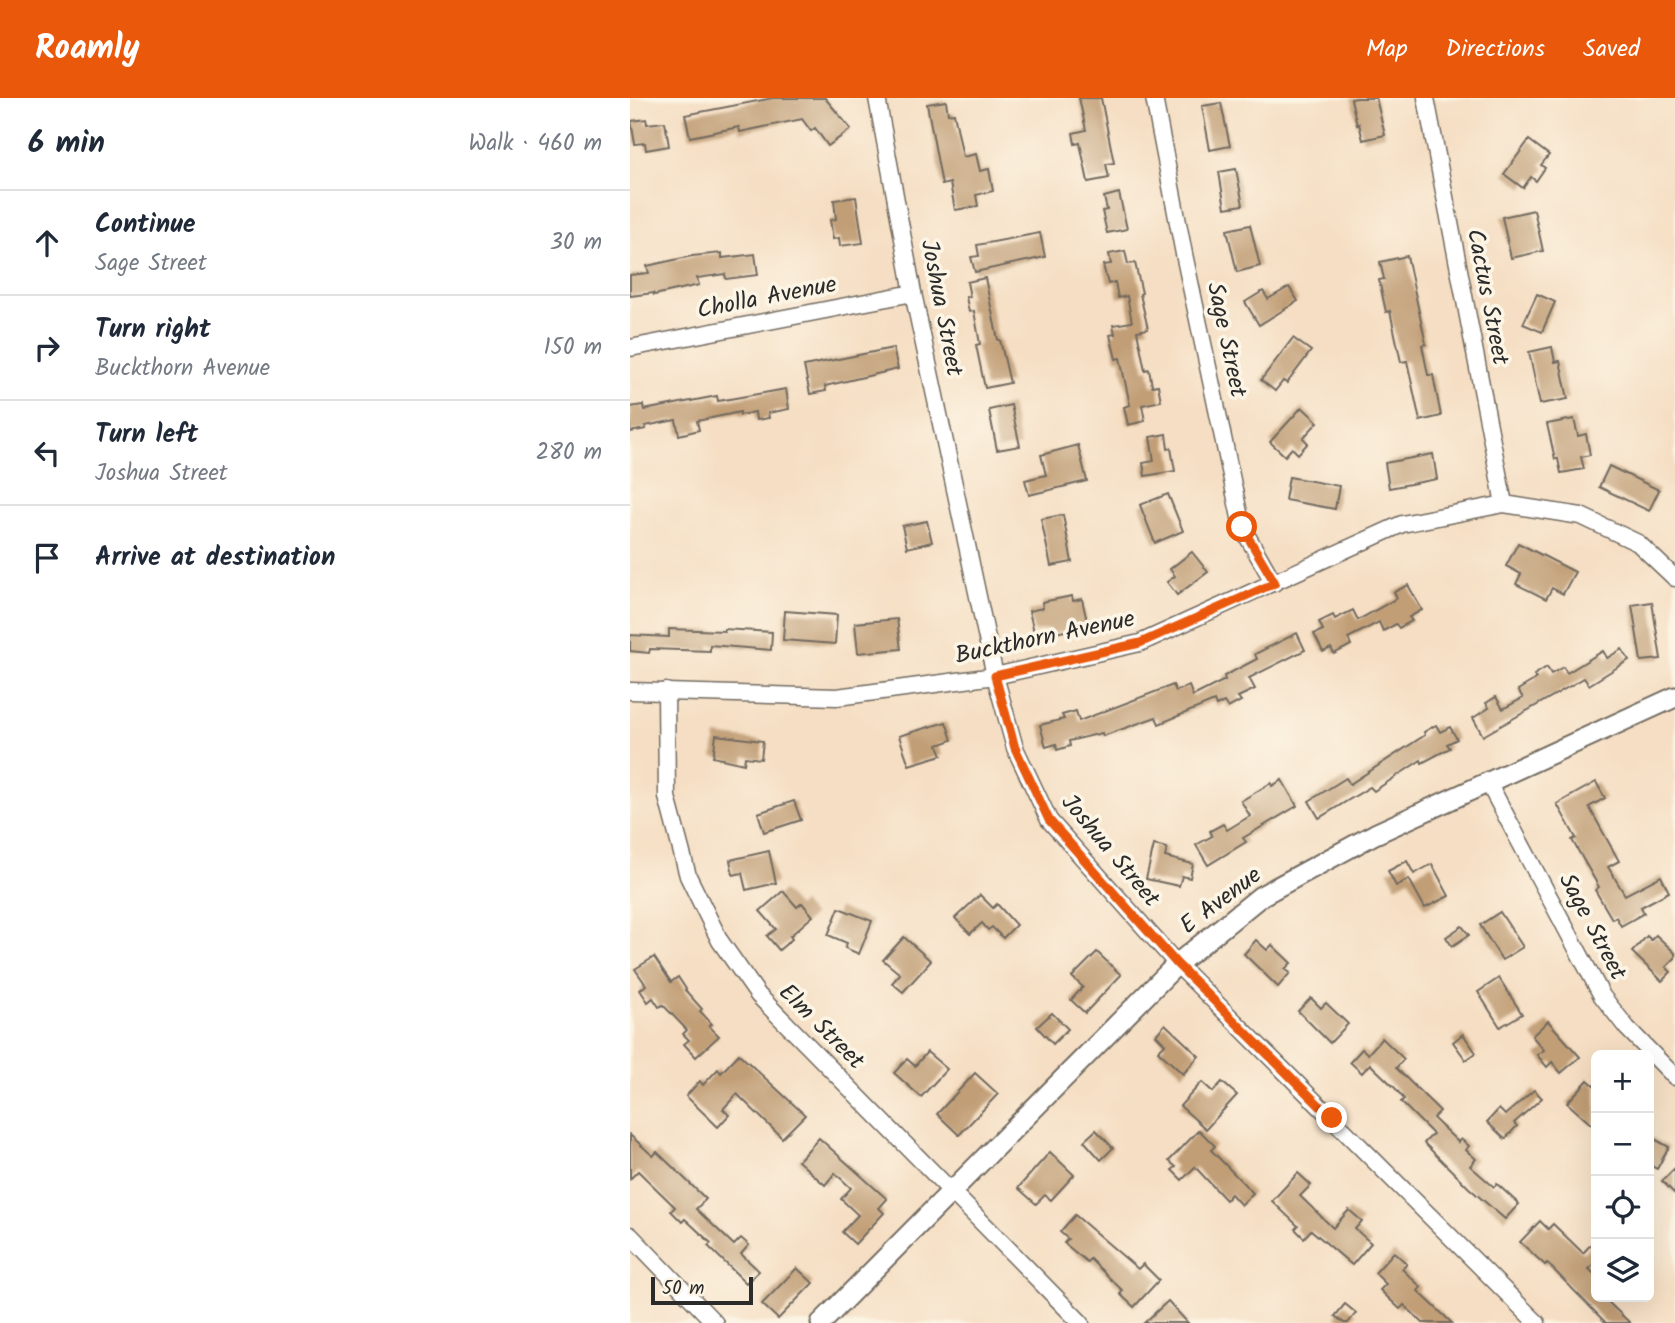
<!DOCTYPE html>
<html lang="en">
<head>
<meta charset="utf-8">
<style>
	body { margin:0; font-family:Kalam,sans-serif; background:#f2f2f3; color:#1f2937 }
	.controls { position:absolute; right:21px; bottom:21px; display:grid; overflow:hidden; border-radius:10px; box-shadow:0 7px 28px #0002 }
	.controls button { width:63px; height:63px; display:grid; place-items:center; padding:0; border:0; border-bottom:2px solid #e0e1e3; background:#fff; color:#1f2937; font:35px sans-serif }
	.scale { position:absolute; left:21px; bottom:18px; width:102px; box-sizing:border-box; padding-left:7px; border:4px solid #2b2b2b; border-top:0; font-size:19px; line-height:24px; white-space:nowrap; color:#2b2b2b; -webkit-text-stroke:5px #fcf5e5; paint-order:stroke }
	.stop { position:absolute; width:21px; height:21px; margin:-16px; border:5px solid #ea580c; border-radius:50%; background:#fff }
	.stop.end { background:#ea580c; border-color:#fff; box-shadow:0 2px 7px #0008 }
	.list { margin:0; padding:0; list-style:none }
	h2 { display:flex; justify-content:space-between; align-items:center; height:91px; margin:0; padding:0 28px; font-size:30px }
	h2 small { font-size:23px; font-weight:400; color:#747a83 }
	.list li { display:grid; grid-template-columns:46px 1fr auto; gap:21px; align-items:center; box-sizing:border-box; height:105px; padding:0 28px; border-top:2px solid #e0e1e3 }
	.list b { display:block; font-size:26px; white-space:nowrap }
	.list p { margin:0; font-size:23px; white-space:nowrap; color:#747a83 }
	.list em { font-size:23px; font-style:normal; color:#747a83 }
	.icon { flex:none; width:38px; height:38px; fill:none; stroke:currentColor; stroke-width:2; stroke-linecap:round; stroke-linejoin:round }
	.map { position:relative; flex:none; width:1045px; height:1225px; overflow:hidden }
	header { display:flex; align-items:center; gap:42px; box-sizing:border-box; height:98px; padding:0 35px; background:#ea580c; color:#fff }
	header strong { font-size:33px }
	nav { display:flex; gap:38px; margin-inline-start:auto; font-size:24px }
	main { display:flex }
	aside { flex:1; background:#fff }
	.map>svg:first-child { display:block }
	.building { fill:#c19e76 }
	.lines { fill:none; stroke-linecap:round; stroke-linejoin:round }
	.minor-casing { stroke:#726a60; stroke-width:19 }
	.tertiary-casing { stroke:#726a60; stroke-width:23 }
	.minor { stroke:#fff; stroke-width:16 }
	.tertiary { stroke:#fff; stroke-width:19 }
	.route { stroke:#ea580c; stroke-width:9 }
	.labels { text-anchor:middle; dominant-baseline:central; stroke-width:7; stroke-linejoin:round; paint-order:stroke }
	.street-label { font-size:24px; fill:#2b2b2b; stroke:#fcf5e5 }
</style>
</head>
<body>
<header>
<strong>Roamly</strong>
<nav><a>Map</a><a>Directions</a><a>Saved</a></nav>
</header>
<main>
<aside>
<h2>6 min<small>Walk · 460 m</small></h2>
<ul class="list">
<li><svg class="icon" aria-label="ahead" viewBox="0 0 24 24"><path d="M12 20V5M6 11l6-6 6 6"/></svg><div><b>Continue</b><p>Sage Street</p></div><em>30 m</em></li>
<li><svg class="icon" aria-label="right" viewBox="0 0 24 24"><path d="M7 20v-9h11M14 6l5 5-5 5"/></svg><div><b>Turn right</b><p>Buckthorn Avenue</p></div><em>150 m</em></li>
<li><svg class="icon" aria-label="left" viewBox="0 0 24 24"><path d="M17 20v-9H6M10 6l-5 5 5 5"/></svg><div><b>Turn left</b><p>Joshua Street</p></div><em>280 m</em></li>
<li><svg class="icon" aria-label="arrive" viewBox="0 0 24 24"><path d="M6 21V4h12l-3 4 3 4H6"/></svg><div><b>Arrive at destination</b></div></li>
</ul>
</aside>
<div class="map">
<svg width="1045" height="1225" viewBox="0 0 1045 1225">
	<rect width="100%" height="100%" fill="#fcf5e5"/>
	<filter id="ink" filterUnits="userSpaceOnUse"><feTurbulence type="fractalNoise" baseFrequency=".0143" numOctaves="2"/><feDisplacementMap in="SourceGraphic" scale="14" xChannelSelector="R" yChannelSelector="G"/><feConvolveMatrix kernelMatrix="1 2 1 2 8 2 1 2 1" color-interpolation-filters="sRGB"/></filter>
	<filter id="wash" filterUnits="userSpaceOnUse"><feTurbulence type="fractalNoise" baseFrequency=".00686" numOctaves="4" result="noise"/><feDisplacementMap in="SourceGraphic" scale="28" xChannelSelector="R" yChannelSelector="G"/><feGaussianBlur stdDeviation="1.57" result="paint"/><feColorMatrix in="noise" values="0 0 0 0 0 0 0 0 0 0 0 0 0 0 0 0 0 1.4 0 .05"/><feComposite in="paint" operator="in"/></filter>
	<g filter="url(#wash)">
		<rect width="100%" height="100%" fill="#f5dec3"/>
		<g id="blocks">
			<!-- building -->
			<g class="building">
				<polygon points="143,0 195,0 221,31 198,48 185,30 181,33 172,21 110,34 109,29 60,39 55,17"/>
				<polygon points="449,0 471,0 484,65 476,66 479,80 458,84 450,45 445,46 443,35 456,32"/>
				<polygon points="727,0 746,0 755,37 733,42 729,26 727,27 721,1"/>
				<polygon points="316,3 318,16 324,15 333,59 346,56 350,73 359,71 363,93 346,97 348,108 325,112 320,85 312,87 297,6"/>
				<polygon points="591,5 600,48 580,52 572,8"/>
				<polygon points="16,21 17,26 35,24 39,48 16,52 15,45 5,46 1,23"/>
				<polygon points="899,42 919,57 911,67 915,70 906,83 901,79 893,90 874,76"/>
				<polygon points="606,71 613,107 595,110 589,74"/>
				<polygon points="489,95 497,131 477,135 472,113 477,112 474,99"/>
				<polygon points="226,99 233,145 210,148 209,140 203,141 200,122 206,121 204,102"/>
				<polygon points="904,112 913,153 881,160 872,119"/>
				<polygon points="620,127 630,168 607,174 597,132"/>
				<polygon points="410,135 415,159 345,174 341,159 349,158 347,147"/>
				<polygon points="495,153 498,166 505,165 512,195 510,196 518,231 507,233 515,272 519,271 522,288 528,287 531,303 512,307 515,323 498,327 494,309 500,307 490,260 486,261 480,237 485,236 483,227 502,224 497,198 488,200 485,184 478,186 473,167 481,166 479,156"/>
				<polygon points="92,155 92,160 125,156 128,177 96,181 95,176 67,180 69,187 24,197 23,195 0,198 0,177 19,175 17,168 62,158"/>
				<polygon points="777,158 796,246 792,247 798,277 803,277 811,318 790,323 777,263 771,264 760,213 756,214 749,182 754,181 750,164"/>
				<polygon points="355,180 368,242 370,242 380,285 355,290 346,247 350,246 344,213 339,214 336,199 340,199 337,184"/>
				<polygon points="659,189 668,203 629,227 615,204 633,193 638,201"/>
				<polygon points="907,196 925,204 912,234 893,226"/>
				<polygon points="663,240 681,253 657,285 653,283 645,293 631,282"/>
				<polygon points="922,249 925,264 930,263 938,301 910,306 899,254"/>
				<polygon points="263,250 268,271 195,288 196,293 180,296 174,268"/>
				<polygon points="156,291 159,311 138,315 139,320 126,322 125,314 110,317 110,314 67,323 69,332 49,337 46,322 15,328 16,331 0,334 0,309 13,307 14,312 87,298 88,303"/>
				<polygon points="381,307 390,348 367,352 359,312"/>
				<polygon points="672,309 688,324 673,340 678,345 668,356 662,350 655,358 640,344"/>
				<polygon points="944,321 948,338 956,336 960,357 951,359 954,371 931,375 928,361 925,361 917,326"/>
				<polygon points="536,336 538,351 541,350 545,373 515,378 513,365 524,363 520,339"/>
				<polygon points="448,347 457,383 399,397 395,382 416,377 411,357"/>
				<polygon points="803,356 807,381 759,390 755,365"/>
				<polygon points="979,368 1029,392 1019,413 969,389"/>
				<polygon points="659,379 709,388 705,411 655,402"/>
				<polygon points="538,396 553,433 525,445 510,407"/>
				<polygon points="433,417 442,464 421,468 411,421"/>
				<polygon points="297,423 302,444 277,450 272,428"/>
				<polygon points="888,445 945,474 933,496 922,490 916,501 886,486 891,476 876,468"/>
				<polygon points="562,454 578,474 547,497 537,484 545,478 540,471"/>
				<polygon points="778,487 792,512 779,519 782,523 769,530 766,526 753,533 749,524 718,540 721,547 704,556 701,550 693,554 684,536 693,532 689,524 703,517 705,521 723,512 728,522 767,500 764,494"/>
				<polygon points="442,498 443,503 452,501 458,528 421,536 420,531 404,534 399,513 413,510 412,504"/>
				<polygon points="1022,504 1031,561 1011,563 1002,507"/>
				<polygon points="155,513 207,517 205,546 153,542"/>
				<polygon points="267,521 271,551 228,555 225,525"/>
				<polygon points="39,531 94,533 94,531 142,534 141,552 80,547 80,553 20,551 19,555 0,553 0,537 39,539"/>
				<polygon points="667,535 675,552 619,580 625,591 608,599 611,603 598,610 594,604 586,608 584,603 529,626 526,619 473,638 472,635 439,643 440,648 427,652 426,646 416,649 410,627 434,621 432,617 446,613 449,623 543,587 546,593 559,588 563,598 595,582 594,578 627,561 625,556"/>
				<polygon points="992,551 999,562 959,587 954,580 853,638 843,620 859,610 856,605 866,599 873,611 893,600 888,592 906,581 904,577 917,569 921,576 933,569 937,575 973,553 977,560"/>
				<polygon points="316,624 322,642 308,647 312,657 279,667 269,638"/>
				<polygon points="806,627 810,634 820,629 827,641 817,646 820,650 792,665 791,662 744,693 740,689 689,720 679,703 716,680 720,686 795,637 794,634"/>
				<polygon points="86,637 133,643 131,661 115,659 114,666 83,659"/>
				<polygon points="652,682 667,708 613,740 616,744 578,767 566,747 582,738 580,733 593,726 597,732 620,718 611,703 641,685 642,688"/>
				<polygon points="966,684 975,700 959,709 989,763 978,769 995,797 1031,778 1039,794 1011,809 1014,815 991,828 986,819 982,821 965,792 969,789 942,742 946,740 927,706"/>
				<polygon points="164,703 171,722 134,734 128,715"/>
				<polygon points="524,747 537,750 535,759 563,766 560,780 552,778 549,788 516,781"/>
				<polygon points="139,753 146,785 116,792 112,775 103,777 100,762"/>
				<polygon points="777,763 784,776 802,766 819,798 795,810 779,781 766,788 758,773"/>
				<polygon points="153,793 167,809 172,805 183,818 160,838 162,841 149,852 137,838 146,831 130,813"/>
				<polygon points="350,797 363,810 367,806 386,827 373,840 362,829 358,832 352,825 340,836 325,820"/>
				<polygon points="209,810 242,823 229,856 215,850 217,845 198,837"/>
				<polygon points="870,814 893,849 872,862 850,827"/>
				<polygon points="832,828 839,837 822,848 816,839"/>
				<polygon points="1026,837 1045,855 1045,860 1036,869 1041,874 1032,883 1002,854 1017,838 1021,842"/>
				<polygon points="274,839 301,863 273,894 262,885 270,876 253,862"/>
				<polygon points="626,842 637,852 642,847 661,865 655,871 660,875 648,889 614,856"/>
				<polygon points="467,854 491,877 455,915 441,902 453,889 442,879"/>
				<polygon points="24,859 41,884 48,879 56,891 55,892 72,911 70,913 82,926 79,928 89,938 66,959 54,946 59,942 53,936 57,932 33,907 29,909 23,900 18,904 10,892 16,887 5,871"/>
				<polygon points="869,880 892,916 870,929 848,894"/>
				<polygon points="681,900 691,910 696,905 718,926 700,945 668,913"/>
				<polygon points="422,915 438,931 423,946 407,929"/>
				<polygon points="918,923 950,959 931,975 922,964 917,969 907,957 914,952 902,938"/>
				<polygon points="535,926 569,958 553,976 528,953 535,946 526,937"/>
				<polygon points="833,936 846,955 836,962 823,944"/>
				<polygon points="752,940 774,961 766,970 810,1013 803,1020 828,1044 831,1041 839,1048 836,1052 846,1061 840,1068 864,1089 867,1086 889,1106 875,1121 839,1090 794,1045 803,1036 771,1004 774,1001 765,990 740,966 732,975 720,964 732,951 738,956"/>
				<polygon points="297,954 317,971 291,999 264,975 277,961 285,968"/>
				<polygon points="109,956 175,1017 152,1040 107,996 93,1011 99,1017 88,1029 56,998 70,983 73,987 88,971 91,975"/>
				<polygon points="345,975 368,996 329,1037 307,1016"/>
				<polygon points="958,982 966,989 966,1022 962,1027 937,1005"/>
				<polygon points="572,984 583,994 592,984 607,997 576,1031 550,1008"/>
				<polygon points="904,992 912,1000 884,1025 887,1028 875,1041 857,1024 869,1011 875,1017"/>
				<polygon points="466,1032 483,1050 471,1062 454,1043"/>
				<polygon points="569,1032 585,1048 581,1052 623,1095 611,1107 601,1096 596,1102 565,1069 552,1082 542,1072 546,1069 539,1063"/>
				<polygon points="0,1037 23,1058 27,1054 76,1101 66,1111 104,1147 111,1140 119,1147 111,1156 129,1173 116,1185 78,1148 81,1145 55,1121 52,1124 41,1113 45,1109 8,1073 0,1081"/>
				<polygon points="1019,1038 1039,1049 1027,1071 1019,1067"/>
				<polygon points="189,1040 257,1101 249,1110 254,1115 225,1146 212,1134 228,1117 211,1101 221,1090 205,1075 195,1087 168,1063"/>
				<polygon points="420,1054 444,1077 421,1102 415,1097 406,1106 388,1090"/>
				<polygon points="1045,1070 1045,1096 1032,1083"/>
				<polygon points="668,1075 681,1087 670,1098 703,1130 719,1112 732,1123 725,1131 741,1145 722,1167 681,1132 674,1140 665,1131 668,1128 642,1103"/>
				<polygon points="445,1117 508,1171 513,1166 529,1182 504,1209 490,1196 493,1193 460,1161 457,1164 434,1145 438,1141 430,1134"/>
				<polygon points="910,1123 918,1131 923,1126 953,1155 966,1141 966,1163 959,1171 966,1178 966,1199 973,1199 1000,1225 976,1225 917,1165 915,1167 890,1144"/>
				<polygon points="764,1154 777,1166 772,1171 791,1189 788,1193 822,1225 793,1225 774,1207 770,1211 750,1192 756,1186 745,1175"/>
				<polygon points="167,1170 183,1185 148,1221 132,1206"/>
				<polygon points="538,1203 558,1225 514,1225"/>
				<polygon points="715,1206 726,1215 718,1225 714,1225 705,1218"/>
			</g>
		</g>
	</g>
	<g filter="url(#ink)">
		<use href="#blocks" fill-opacity="0" stroke="#726a60" stroke-width="2"/>
		<g class="lines">
			<!-- minor casing -->
			<g class="minor-casing">
				<g id="minor">
					<polyline points="247,0 283,195 365,578 385,650 419,722 547,866 907,1225"/>
					<polyline points="524,0 554,156 612,429 644,485"/>
					<polyline points="796,0 874,406"/>
					<polyline points="0,250 283,195"/>
					<polyline points="0,593 207,599 365,578 510,545 772,426 874,406 951,418 1008,445 1045,480"/>
					<polyline points="36,593 37,699 58,778 90,843 128,897 451,1225"/>
					<polyline points="859,686 972,898 997,930 1045,979"/>
					<polyline points="0,1137 85,1225"/>
				</g>
			</g>
			<!-- tertiary casing -->
			<g class="tertiary-casing">
				<polyline id="tertiary" points="191,1225 547,866 631,798 745,736 1045,599"/>
			</g>
			<!-- minor -->
			<use href="#minor" class="minor"/>
			<!-- tertiary -->
			<use href="#tertiary" class="tertiary"/>
		</g>
	</g>
	<g class="lines" filter="url(#ink)">
		<!-- route -->
		<polyline class="route" points="612,429 645,485 510,545 365,578 385,650 419,722 547,866 702,1020"/>
	</g>
	<g class="labels">
		<!-- street labels -->
		<g class="street-label">
			<text transform="translate(857 199) rotate(79)">Cactus Street</text>
			<text transform="translate(137 200) rotate(-11)">Cholla Avenue</text>
			<text transform="translate(311 210) rotate(79)">Joshua Street</text>
			<text transform="translate(596 242) rotate(78)">Sage Street</text>
			<text transform="translate(415 540) rotate(-12)">Buckthorn Avenue</text>
			<text transform="translate(480 753) rotate(50)">Joshua Street</text>
			<text transform="translate(591 803) rotate(-37)">E Avenue</text>
			<text transform="translate(962 829) rotate(62)">Sage Street</text>
			<text transform="translate(191 929) rotate(45)">Elm Street</text>
		</g>
	</g>
</svg>
<div class="controls">
<button>+</button>
<button>−</button>
<button><svg class="icon" aria-label="locate" viewBox="0 0 24 24"><circle cx="12" cy="12" r="6"/><path d="M12 2v4M12 18v4M2 12h4M18 12h4"/></svg></button>
<button><svg class="icon" aria-label="layers" viewBox="0 0 24 24"><path d="M12 4l9 5-9 5-9-5zM3 14l9 5 9-5"/></svg></button>
</div>
<div class="scale">50 m</div>
<div class="stop" style="left:612px;top:429px"></div>
<div class="stop end" style="left:702px;top:1020px"></div>
</div>
</main>
</body>
</html>
